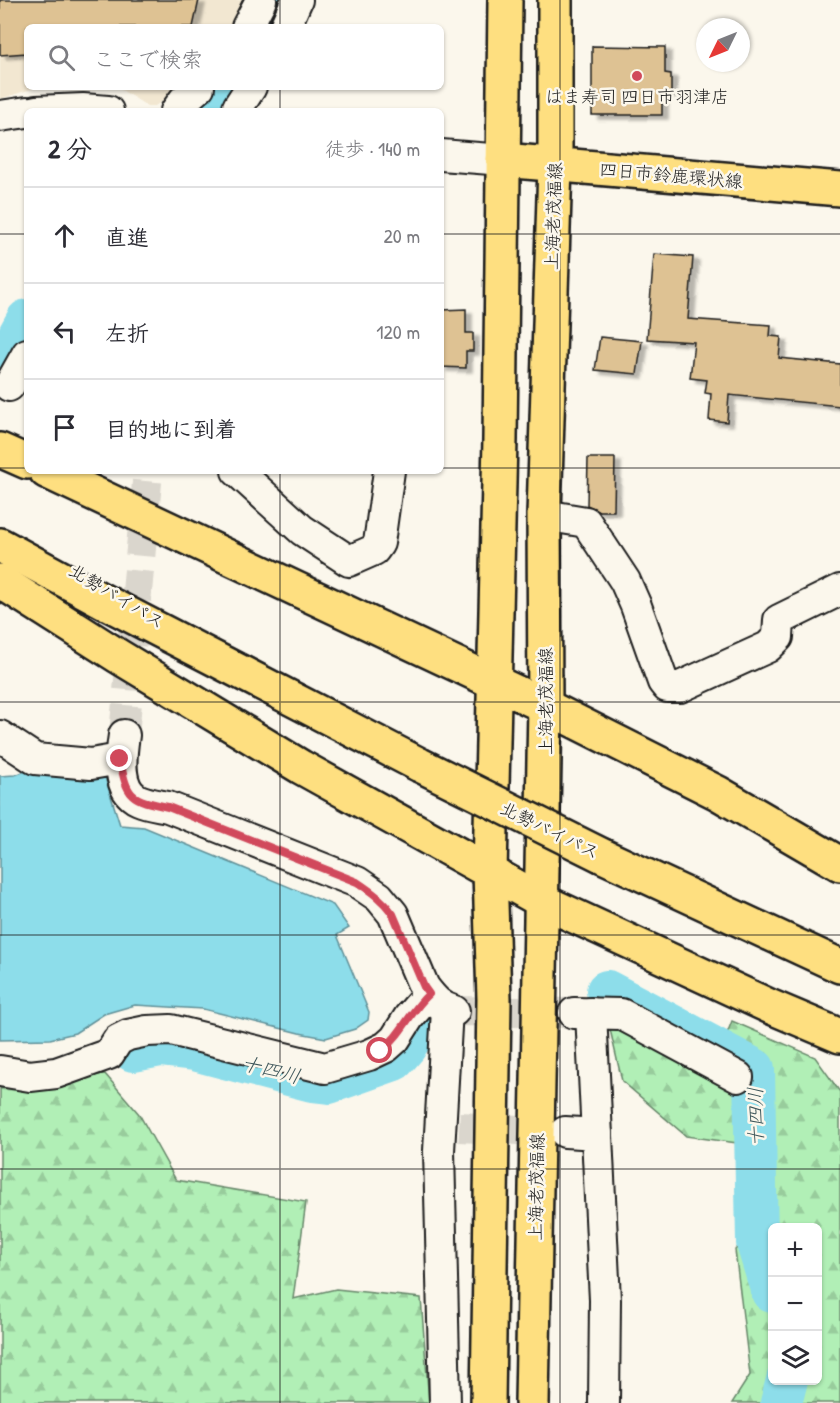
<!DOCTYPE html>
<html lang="ja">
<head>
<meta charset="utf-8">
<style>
	body { margin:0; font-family:"Patrick Hand","Klee One",sans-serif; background:#f2f2f3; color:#2b2b33 }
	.controls { position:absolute; right:18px; bottom:18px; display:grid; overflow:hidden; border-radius:9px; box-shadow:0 2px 4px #0004 }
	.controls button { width:54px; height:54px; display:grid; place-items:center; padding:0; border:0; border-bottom:2px solid #e1e1e2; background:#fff; color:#2b2b33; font:30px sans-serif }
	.compass { position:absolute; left:696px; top:18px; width:54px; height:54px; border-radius:50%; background:#fff; box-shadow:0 2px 4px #0004; rotate:227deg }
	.stop { position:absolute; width:18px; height:18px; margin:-14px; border:4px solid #d1495b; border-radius:50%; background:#fff }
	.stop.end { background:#d1495b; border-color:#fff; box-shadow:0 2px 6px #0008 }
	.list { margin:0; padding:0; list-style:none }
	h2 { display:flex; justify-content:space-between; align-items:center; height:78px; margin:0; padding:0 24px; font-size:26px }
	h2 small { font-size:20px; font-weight:400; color:#7c7c81 }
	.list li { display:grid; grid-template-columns:39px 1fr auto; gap:18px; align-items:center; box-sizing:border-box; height:96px; padding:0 24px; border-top:2px solid #e1e1e2 }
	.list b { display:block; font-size:22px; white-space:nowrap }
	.list em { font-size:20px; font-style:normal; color:#7c7c81 }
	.icon { flex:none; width:33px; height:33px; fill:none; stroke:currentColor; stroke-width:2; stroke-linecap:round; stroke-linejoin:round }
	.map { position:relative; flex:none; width:840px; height:1403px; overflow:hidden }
	.search { position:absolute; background:#fff; box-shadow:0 2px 4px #0004; left:24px; top:24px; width:420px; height:66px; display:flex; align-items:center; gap:15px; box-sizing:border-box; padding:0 21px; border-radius:9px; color:#7c7c81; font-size:22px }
	.panel { position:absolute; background:#fff; box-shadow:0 2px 4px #0004; left:24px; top:108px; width:420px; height:366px; border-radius:9px }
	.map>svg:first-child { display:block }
	.built { fill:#f2e7d1 }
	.forest { fill:url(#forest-firs); stroke:#668669; stroke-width:1.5; fill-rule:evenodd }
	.water { fill:#8dddea; stroke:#609098; stroke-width:1.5 }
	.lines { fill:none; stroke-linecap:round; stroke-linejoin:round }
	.river { stroke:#8dddea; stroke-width:42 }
	.building { fill:#dec293; stroke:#1c1c1c; stroke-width:1.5; filter:url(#shadow) }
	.minor-tunnel { stroke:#dad6cd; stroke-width:30; stroke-dasharray:30 15; stroke-linecap:butt }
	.minor-casing { stroke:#1c1c1c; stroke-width:34 }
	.major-casing { stroke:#1c1c1c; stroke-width:38 }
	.highway-casing { stroke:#1c1c1c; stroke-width:38 }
	.minor { stroke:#fbf7ec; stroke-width:30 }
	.major { stroke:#fedf80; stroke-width:33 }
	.highway { stroke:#fedf80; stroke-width:33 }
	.highway-bridge-casing { stroke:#1c1c1c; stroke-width:38; stroke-linecap:butt }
	.highway-bridge { stroke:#fedf80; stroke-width:33 }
	.route { stroke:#d1495b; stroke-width:8 }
	.grid { fill:none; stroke:#1c1c1c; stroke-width:1.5; stroke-opacity:0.55 }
	.poi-dot { fill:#d1495b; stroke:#fbf7ec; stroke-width:2 }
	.labels { text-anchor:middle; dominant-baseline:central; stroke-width:5; stroke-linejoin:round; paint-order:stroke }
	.poi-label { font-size:18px; fill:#1c1c1c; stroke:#fbf7ec }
	.street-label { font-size:18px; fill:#1c1c1c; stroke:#fbf7ec }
	.water-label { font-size:20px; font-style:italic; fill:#3e565a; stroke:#fbf7ec }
</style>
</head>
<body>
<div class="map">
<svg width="840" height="1403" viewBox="0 0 840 1403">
	<defs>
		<pattern id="forest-firs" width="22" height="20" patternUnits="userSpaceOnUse" patternTransform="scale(1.5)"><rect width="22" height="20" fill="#b1efb6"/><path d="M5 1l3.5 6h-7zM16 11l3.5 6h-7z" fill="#98cc9c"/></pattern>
		<filter id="shadow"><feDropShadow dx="6" dy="4" stdDeviation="1.5" flood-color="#0004"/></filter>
	</defs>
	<rect width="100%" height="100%" fill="#fbf7ec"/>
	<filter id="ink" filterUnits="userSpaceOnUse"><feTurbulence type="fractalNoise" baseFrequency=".0167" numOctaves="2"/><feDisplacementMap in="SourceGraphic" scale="12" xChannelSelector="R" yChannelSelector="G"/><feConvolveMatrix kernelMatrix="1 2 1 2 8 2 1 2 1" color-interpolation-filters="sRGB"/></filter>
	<g filter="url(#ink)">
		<!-- built -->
		<g class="built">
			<polygon points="0,0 249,0 234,27 27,27 27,87 38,87 0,99"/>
			<polygon points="117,87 183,87 155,106 147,106"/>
		</g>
		<!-- forest -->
		<g class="forest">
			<path d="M603,999L724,1041L732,1021L815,1057L840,1092V1403H732L750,1375L735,1250L747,1238L757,1172L737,1143L686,1136L622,1081ZM772,1228H818V1380H772Z"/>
			<polygon points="105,1074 139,1114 176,1180 306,1202 293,1299 336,1289 421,1298 429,1403 0,1403 0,1089"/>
		</g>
		<!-- water -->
		<polygon class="water" points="31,769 104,774 120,825 144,827 333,905 349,928 337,935 369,1012 368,1020 355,1029 326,1038 299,1033 203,1009 135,1005 104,1014 75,1033 50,1039 0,1040 0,776 15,775"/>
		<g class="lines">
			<!-- river -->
			<g class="river">
				<polyline points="268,27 282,0"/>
				<polyline points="222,102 231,87"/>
				<polyline points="0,370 27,320"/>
				<polyline points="607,991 754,1069 757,1243 772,1292"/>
				<polyline points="133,1051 160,1046 194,1050 312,1081 329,1083 394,1060 406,1046 427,1011"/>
				<polyline points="781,1403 787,1380"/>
			</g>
		</g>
		<!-- building -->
		<g class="building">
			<polygon points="0,0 199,0 193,27 27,27 27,53 0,55"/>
			<polygon points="592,46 665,47 665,73 671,74 671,93 662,93 662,115 592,115"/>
			<polygon points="654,254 693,257 688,319 771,325 770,336 781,337 779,358 840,364 840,406 729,395 727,422 709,420 711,394 705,393 707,380 690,378 694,342 647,339"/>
			<polygon points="466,309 466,333 473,333 473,351 466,351 466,368 441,367 441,310"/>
			<polygon points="600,337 642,341 637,374 595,370"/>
			<polygon points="588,458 615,458 614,511 599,511 587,505"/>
		</g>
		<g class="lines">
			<!-- minor-tunnel -->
			<g class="minor-tunnel">
				<polyline points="124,735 148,471"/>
				<polyline points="454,1011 574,1013"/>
				<polyline points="459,1127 561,1132"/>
			</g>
			<!-- minor casing -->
			<g class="minor-casing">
				<g id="minor">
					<polyline points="247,27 261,0"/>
					<polyline points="285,27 297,0"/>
					<polyline points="36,111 83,109 108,111"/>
					<polyline points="176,111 184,100 199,87"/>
					<polyline points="238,111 238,107 251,87"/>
					<polyline points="0,116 27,112"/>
					<polyline points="441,155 503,160"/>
					<polyline points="9,386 27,354"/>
					<polyline points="237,471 302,530 349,561 374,550 379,543 389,471"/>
					<polyline points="544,515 586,522 625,581 636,606 663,682 667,687 680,687 768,647 778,637 779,620 840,590"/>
					<path d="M124,735C121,755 116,790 139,800C148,804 159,805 168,807L357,882L379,897L393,914L424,987C433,999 440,1007 454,1011"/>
					<polyline points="0,736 35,759 91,764 120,759"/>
					<polyline points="574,1013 621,1014 738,1077"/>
					<polyline points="591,1013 605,1300 604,1403"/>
					<polyline points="0,1071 30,1076 56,1073 109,1054 118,1040 128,1035 147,1031 171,1030 325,1068 369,1055 386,1047 395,1039 409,1017 429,994"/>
					<polyline points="565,1132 597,1134"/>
					<polyline points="445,1403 439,1151 447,1009"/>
				</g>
			</g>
			<!-- major casing -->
			<g class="major-casing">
				<g id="major">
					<polyline points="503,160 840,189"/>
					<polyline points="488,1403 494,999 490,872 500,439 505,0"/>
					<polyline points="532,1403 545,706 544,515 555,165 555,0"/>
				</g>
			</g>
			<!-- highway casing -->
			<g class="highway-casing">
				<g id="highway">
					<polyline points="0,450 27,462"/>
					<polyline points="46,471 545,706 718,793 840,864"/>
					<polyline points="0,545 105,602 420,765"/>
					<polyline points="0,581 118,656 301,767 542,901 769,1006 840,1036"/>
					<polyline points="603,856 840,966"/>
				</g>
			</g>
			<!-- minor -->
			<use href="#minor" class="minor"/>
			<!-- major -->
			<use href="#major" class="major"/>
			<!-- highway -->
			<use href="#highway" class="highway"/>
			<!-- highway-bridge casing -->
			<g class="highway-bridge-casing">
				<polyline id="highway-bridge" points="420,765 603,856"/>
			</g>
			<!-- highway-bridge -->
			<use href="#highway-bridge" class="highway-bridge"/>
		</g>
	</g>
	<g class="lines" filter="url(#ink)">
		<!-- route -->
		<path class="route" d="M120,759C127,798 130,799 168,807L357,882C372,892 383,900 393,914L424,987L429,994C410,1011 401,1037 380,1051"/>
	</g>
	<!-- grid -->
	<path class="grid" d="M280,0V27M560,0V1403M280,87V111M0,234H27M441,234H840M0,468H27M441,468H840M280,471V1403M0,702H840M0,935H840M0,1169H840"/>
	<!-- markers -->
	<circle class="poi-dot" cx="637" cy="76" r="6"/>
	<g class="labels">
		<!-- poi labels -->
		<g class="poi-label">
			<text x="637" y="96">はま寿司 四日市羽津店</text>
		</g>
		<!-- street labels -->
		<g class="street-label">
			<text transform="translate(671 175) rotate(5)">四日市鈴鹿環状線</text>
			<text transform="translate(553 216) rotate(-88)">上海老茂福線</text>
			<text transform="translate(117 596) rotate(31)">北勢バイパス</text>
			<text transform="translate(545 701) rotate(-90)">上海老茂福線</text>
			<text transform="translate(550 830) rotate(26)">北勢バイパス</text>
			<text transform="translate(536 1187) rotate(-89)">上海老茂福線</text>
		</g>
		<!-- water labels -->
		<g class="water-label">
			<text transform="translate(271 1069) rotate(14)">十四川</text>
			<text transform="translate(755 1117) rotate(-91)">十四川</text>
		</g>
	</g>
</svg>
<div class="controls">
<button>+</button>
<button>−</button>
<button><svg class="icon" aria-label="layers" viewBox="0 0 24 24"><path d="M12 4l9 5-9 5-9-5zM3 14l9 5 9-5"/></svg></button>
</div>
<svg class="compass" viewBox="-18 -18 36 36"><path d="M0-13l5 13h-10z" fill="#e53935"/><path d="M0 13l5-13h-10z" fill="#7c7c81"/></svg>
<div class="stop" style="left:380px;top:1051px"></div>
<div class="stop end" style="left:120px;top:759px"></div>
<div class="search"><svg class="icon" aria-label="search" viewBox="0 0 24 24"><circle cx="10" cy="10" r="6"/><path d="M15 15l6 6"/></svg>ここで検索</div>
<section class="panel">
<h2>2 分<small>徒歩 · 140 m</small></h2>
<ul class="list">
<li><svg class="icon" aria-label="ahead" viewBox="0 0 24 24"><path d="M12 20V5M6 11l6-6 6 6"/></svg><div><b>直進</b></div><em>20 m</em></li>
<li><svg class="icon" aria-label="left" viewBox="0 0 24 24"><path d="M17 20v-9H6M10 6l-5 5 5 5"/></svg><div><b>左折</b></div><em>120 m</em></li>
<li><svg class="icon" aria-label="arrive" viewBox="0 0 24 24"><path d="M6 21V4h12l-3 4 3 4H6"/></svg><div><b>目的地に到着</b></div></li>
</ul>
</section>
</div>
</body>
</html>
